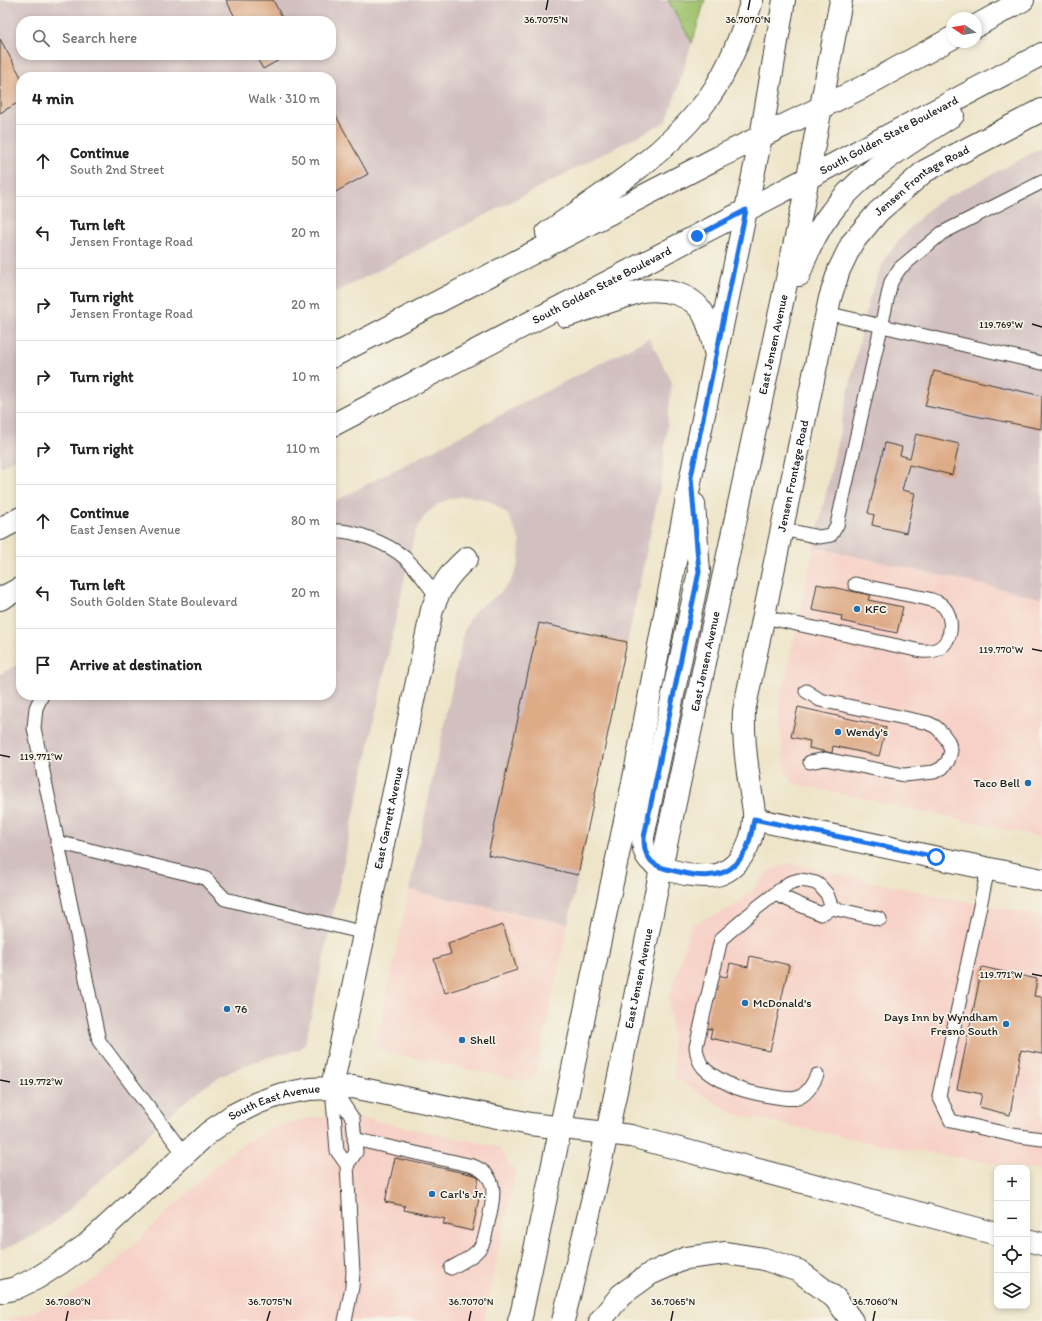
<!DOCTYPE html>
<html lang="en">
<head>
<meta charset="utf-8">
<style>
	body { margin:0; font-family:Itim,sans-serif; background:#f2f2f2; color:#222 }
	.controls { position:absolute; right:12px; bottom:12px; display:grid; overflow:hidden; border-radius:8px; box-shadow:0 2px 6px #0003 }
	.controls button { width:36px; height:36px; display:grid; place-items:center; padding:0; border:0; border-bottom:1px solid #e0e0e0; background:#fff; color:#222; font:20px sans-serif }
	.compass { position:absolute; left:946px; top:12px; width:36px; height:36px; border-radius:50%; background:#fff; box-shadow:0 2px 6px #0003; rotate:282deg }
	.stop { position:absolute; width:12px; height:12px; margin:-9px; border:3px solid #1a73e8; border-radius:50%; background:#fff }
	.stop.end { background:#1a73e8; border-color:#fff; box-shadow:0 1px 4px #0008 }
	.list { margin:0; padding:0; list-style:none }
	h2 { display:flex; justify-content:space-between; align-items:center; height:52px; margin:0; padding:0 16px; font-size:17px }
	h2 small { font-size:13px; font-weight:400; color:#767676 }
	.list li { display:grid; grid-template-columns:26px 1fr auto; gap:12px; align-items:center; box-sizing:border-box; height:72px; padding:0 16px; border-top:1px solid #e0e0e0 }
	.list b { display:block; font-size:15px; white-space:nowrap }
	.list p { margin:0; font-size:13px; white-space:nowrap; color:#767676 }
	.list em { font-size:13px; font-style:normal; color:#767676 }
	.icon { flex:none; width:22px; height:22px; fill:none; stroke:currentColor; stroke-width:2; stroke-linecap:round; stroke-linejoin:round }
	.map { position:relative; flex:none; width:1042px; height:1321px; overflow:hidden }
	.search { position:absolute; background:#fff; box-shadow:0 2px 6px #0003; left:16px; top:16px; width:320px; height:44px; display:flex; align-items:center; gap:10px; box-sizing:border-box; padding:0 14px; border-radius:16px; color:#767676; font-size:15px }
	.panel { position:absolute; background:#fff; box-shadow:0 2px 6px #0003; left:16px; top:72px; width:320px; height:628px; border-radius:16px }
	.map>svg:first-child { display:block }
	.built { fill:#f7d1c7 }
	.industrial { fill:#d2bfc0; fill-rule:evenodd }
	.green { fill:#9fc26c; stroke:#5e6f44 }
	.building { fill:#deab87 }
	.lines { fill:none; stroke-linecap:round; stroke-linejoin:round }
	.lane-casing { stroke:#3c3a36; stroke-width:15 }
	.street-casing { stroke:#3c3a36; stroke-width:24 }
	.primary-casing { stroke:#3c3a36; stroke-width:24 }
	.highway-casing { stroke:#3c3a36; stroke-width:24 }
	.lane { stroke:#fff; stroke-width:13 }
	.street { stroke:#fff; stroke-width:22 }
	.primary { stroke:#fff; stroke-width:22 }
	.highway { stroke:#fff; stroke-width:22 }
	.route { stroke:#1a73e8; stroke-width:5 }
	.ticks { fill:none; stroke:#1c1c1c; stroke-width:1.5 }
	.poi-dot { fill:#1f6fb2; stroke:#f7f3e8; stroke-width:1.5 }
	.labels { text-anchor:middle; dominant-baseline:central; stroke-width:3.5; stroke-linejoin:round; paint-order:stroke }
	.street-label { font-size:12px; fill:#1c1c1c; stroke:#f7f3e8 }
	.poi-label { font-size:12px; fill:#1c1c1c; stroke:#f7f3e8; text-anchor:start }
	.ticks-label { font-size:10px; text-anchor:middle; fill:#1c1c1c; stroke:#f7f3e8; stroke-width:3.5; stroke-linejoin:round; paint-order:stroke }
</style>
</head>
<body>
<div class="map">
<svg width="1042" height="1321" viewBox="0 0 1042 1321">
	<rect width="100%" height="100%" fill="#f7f3e8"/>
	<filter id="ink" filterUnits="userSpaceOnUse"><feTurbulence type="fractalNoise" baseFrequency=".025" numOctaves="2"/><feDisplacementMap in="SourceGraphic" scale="8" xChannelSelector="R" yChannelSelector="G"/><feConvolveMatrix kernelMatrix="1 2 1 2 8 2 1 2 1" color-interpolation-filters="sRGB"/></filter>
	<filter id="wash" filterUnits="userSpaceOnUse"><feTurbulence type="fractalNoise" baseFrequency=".012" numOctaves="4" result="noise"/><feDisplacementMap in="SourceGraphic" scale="16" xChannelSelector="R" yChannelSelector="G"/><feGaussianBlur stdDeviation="0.9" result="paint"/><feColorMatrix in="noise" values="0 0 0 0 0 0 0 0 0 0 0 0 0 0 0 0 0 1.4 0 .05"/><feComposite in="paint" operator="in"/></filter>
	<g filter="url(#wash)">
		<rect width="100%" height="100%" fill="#eee5c9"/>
		<!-- built -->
		<g class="built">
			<polygon points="814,547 1042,596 1042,837 795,784 785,772 780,724 781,698"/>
			<polygon points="790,863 942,897 1042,916 1042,1171 886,1146 735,1114 675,1078 669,998 691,925 733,907 750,893 768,871"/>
			<polygon points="409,890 568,924 536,1073 532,1079 524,1081 386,1052 379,1048 377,1040"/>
			<polygon points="328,1116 351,1117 371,1120 499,1147 515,1172 484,1321 1,1321 34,1312 68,1296 96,1278 116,1261 229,1154 246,1142 262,1133 281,1125 304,1119"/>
		</g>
		<!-- industrial -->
		<g class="industrial">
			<path d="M0,0H668L692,43L667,121L331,295V77H21V456L0,467ZM21,21H331V55H21Z"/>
			<polygon points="1042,148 1042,598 814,547 869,299 885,258 904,234 933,205"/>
			<polygon points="649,338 672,382 661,482 568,924 409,890 464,632 469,620 476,610 500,593 509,583 515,573 519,562 520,543 517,533 508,515 501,509 493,503 484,499 468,496 452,498 438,504 426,514 418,526 413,539 305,1044 299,1050 273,1056 245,1065 222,1076 204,1087 174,1110 59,1219 45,1229 29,1238 0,1250 0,674 21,663 21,695 331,695 331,503"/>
		</g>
		<!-- green -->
		<polygon class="green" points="668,0 705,0 692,43"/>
		<g id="blocks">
			<!-- building -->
			<g class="building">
				<polygon points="226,0 273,0 284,21 237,21"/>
				<polygon points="0,39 21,77 21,101 0,113"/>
				<polygon points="255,55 288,55 263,69"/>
				<polygon points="331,107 368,174 332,194 331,193"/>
				<polygon points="934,371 1042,396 1041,429 925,406"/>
				<polygon points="916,434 959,444 952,475 909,465 902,490 915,493 906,533 872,525 874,515 868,513 885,443 902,447 900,455 910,458"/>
				<polygon points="817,584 870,595 868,600 903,607 897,633 841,621 842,616 812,610"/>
				<polygon points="539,623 627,642 578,875 488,855"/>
				<polygon points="798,707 886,727 879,756 833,746 832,753 809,748 810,741 791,737"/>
				<polygon points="503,925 517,970 445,993 434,959 451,954 448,943"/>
				<polygon points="750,956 789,965 770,1051 710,1038 712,1029 705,1028 716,975 727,977 730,963 748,967"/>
				<polygon points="982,967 1037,979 1034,996 1042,997 1042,1054 1021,1050 1010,1115 979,1107 982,1094 957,1089"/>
				<polygon points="395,1158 479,1176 475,1193 480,1194 472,1231 443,1224 445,1219 404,1210 405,1206 385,1202"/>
			</g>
		</g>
	</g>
	<g filter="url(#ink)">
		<use href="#blocks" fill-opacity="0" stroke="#3c3a36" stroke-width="1"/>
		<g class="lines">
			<!-- lane casing -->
			<g class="lane-casing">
				<g id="lane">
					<polyline points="826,313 1042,363"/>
					<polyline points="782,529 819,537 831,535 837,525 891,282 900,268 942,233 1042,182"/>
					<path d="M331,531C353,529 389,544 405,558C418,569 427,584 437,597"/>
					<path d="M764,617L921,651C931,652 942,650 947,640C953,629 951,613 942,605C933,598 920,598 909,595C891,592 873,588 855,584"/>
					<polyline points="806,691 820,700 928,723 936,727 942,733 948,741 951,751 948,761 942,768 934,772 904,775 825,759 810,762"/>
					<polyline points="42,695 36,708 34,728 99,1041 184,1154"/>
					<polyline points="57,842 205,878 225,899 365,933"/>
					<polyline points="988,869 939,1096 951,1121 1012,1135 1042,1139"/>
					<polyline points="775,894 821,914 832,908"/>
					<path d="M817,1075C813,1084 807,1095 797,1098C787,1101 748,1092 737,1088C726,1083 711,1076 703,1067C698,1061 697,1054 696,1047L721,939L758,907L789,883L799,880L807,881L816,883L820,886L827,894L832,908L880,919"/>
					<polygon points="332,1087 353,1119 356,1152 347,1165 337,1151"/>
					<path d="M354,1139L473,1166C501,1177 493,1200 488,1223C486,1232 485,1242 479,1249C473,1257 460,1263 451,1268"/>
					<polyline points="345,1321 352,1287 353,1272 347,1165"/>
				</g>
			</g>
			<!-- street casing -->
			<g class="street-casing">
				<g id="street">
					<polyline points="754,819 1042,880"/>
					<path id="s1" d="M661,868C677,872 693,877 709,876C737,875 753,844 754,819C755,809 751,797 750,786C746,761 743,736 744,711L830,298L839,270L852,243L878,212L925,171L1042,110"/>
					<path id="s2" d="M332,1087L432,610C440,587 449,574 467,558"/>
					<path id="s3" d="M0,1292L16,1288L37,1278L59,1264L86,1245L207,1134L233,1115L257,1103L282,1094L310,1089L353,1087L530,1124L606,1133"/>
				</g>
			</g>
			<!-- primary casing -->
			<g class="primary-casing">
				<g id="primary">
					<polyline points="976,26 1023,0"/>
					<path d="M547,233C601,195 659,160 700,109C726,78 741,38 752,0"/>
					<path d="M799,275C806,255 814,236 826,219C858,173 907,145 953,115"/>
					<path d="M566,316L641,291C662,288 693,293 704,315C710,326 712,339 715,351"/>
					<polyline points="331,357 719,157 861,88 952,38"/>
					<path id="s4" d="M331,426L808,178L1042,54"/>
					<polyline points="0,529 21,518"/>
					<polyline points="0,599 21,588"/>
					<path d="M661,868C647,861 643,853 643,837L699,572L694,504"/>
					<polyline points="520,1321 634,778 691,477 761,137 784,0"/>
					<path id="s5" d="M563,1321L594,1193L616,1091L661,868L802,209L841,0"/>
				</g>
			</g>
			<!-- highway casing -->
			<g class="highway-casing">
				<g id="highway">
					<polyline points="606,1133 631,1136 997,1234"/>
					<polyline points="1027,1240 1042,1244"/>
					<polyline points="519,1321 522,1312"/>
					<polyline points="600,1321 621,1295 650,1274 686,1258 726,1253 764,1259 799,1271 835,1298 852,1321"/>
				</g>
			</g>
			<!-- lane -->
			<use href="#lane" class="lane"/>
			<!-- street -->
			<use href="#street" class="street"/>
			<!-- primary -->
			<use href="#primary" class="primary"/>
			<!-- highway -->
			<use href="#highway" class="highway"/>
		</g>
	</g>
	<g class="lines" filter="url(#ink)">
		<!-- route -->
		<path class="route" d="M697,236L746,210L691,477L699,572L644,837C644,847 645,855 652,862C658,868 667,869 675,871C695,876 719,881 736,864C749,850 751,836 754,819L936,857"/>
	</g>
	<!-- ticks -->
	<path class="ticks" d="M546,10L548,0M748,10L750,0M1032,324L1042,327M1032,649L1042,651M0,755L10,757M1032,974L1042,976M0,1080L10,1082M66,1321L68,1311M267,1321L270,1311M469,1321L471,1311M671,1321L673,1311M873,1321L875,1311"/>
	<!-- markers -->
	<g class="poi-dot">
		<circle cx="857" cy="609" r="4"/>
		<circle cx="838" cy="732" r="4"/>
		<circle cx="1028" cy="783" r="4"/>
		<circle cx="745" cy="1003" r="4"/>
		<circle cx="227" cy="1009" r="4"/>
		<circle cx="1006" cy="1024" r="4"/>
		<circle cx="462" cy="1040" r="4"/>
		<circle cx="432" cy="1194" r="4"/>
	</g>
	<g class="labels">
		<!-- street labels -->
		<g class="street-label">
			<text stroke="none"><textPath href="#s4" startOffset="629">South Golden State Boulevard</textPath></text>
			<text stroke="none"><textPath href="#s1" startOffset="813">Jensen Frontage Road</textPath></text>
			<text stroke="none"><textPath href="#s4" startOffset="305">South Golden State Boulevard</textPath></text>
			<text stroke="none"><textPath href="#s5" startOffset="999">East Jensen Avenue</textPath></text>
			<text stroke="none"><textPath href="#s1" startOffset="477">Jensen Frontage Road</textPath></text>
			<text stroke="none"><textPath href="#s5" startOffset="675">East Jensen Avenue</textPath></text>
			<text stroke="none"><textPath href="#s2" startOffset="275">East Garrett Avenue</textPath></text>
			<text stroke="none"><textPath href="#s5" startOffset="351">East Jensen Avenue</textPath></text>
			<text stroke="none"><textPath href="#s3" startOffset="339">South East Avenue</textPath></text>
		</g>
		<!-- poi labels -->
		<g class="poi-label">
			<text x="865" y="609">KFC</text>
			<text x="846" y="732">Wendy's</text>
			<text x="1020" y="783" text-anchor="end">Taco Bell</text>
			<text x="753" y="1003">McDonald's</text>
			<text x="235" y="1009">76</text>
			<text x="998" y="1017" text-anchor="end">Days Inn by Wyndham<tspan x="998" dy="14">Fresno South</tspan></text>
			<text x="470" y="1040">Shell</text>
			<text x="440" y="1194">Carl's Jr.</text>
		</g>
	</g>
	<g class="ticks-label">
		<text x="546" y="23">36.7075°N</text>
		<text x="748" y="23">36.7070°N</text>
		<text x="1001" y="328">119.769°W</text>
		<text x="1001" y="653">119.770°W</text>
		<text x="41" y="760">119.771°W</text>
		<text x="1001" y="978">119.771°W</text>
		<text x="41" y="1085">119.772°W</text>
		<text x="68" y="1305">36.7080°N</text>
		<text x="270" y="1305">36.7075°N</text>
		<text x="471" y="1305">36.7070°N</text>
		<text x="673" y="1305">36.7065°N</text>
		<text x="875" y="1305">36.7060°N</text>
	</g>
</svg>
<div class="controls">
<button>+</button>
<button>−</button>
<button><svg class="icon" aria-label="locate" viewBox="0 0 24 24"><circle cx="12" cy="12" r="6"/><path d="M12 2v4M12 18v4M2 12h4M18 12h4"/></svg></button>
<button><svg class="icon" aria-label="layers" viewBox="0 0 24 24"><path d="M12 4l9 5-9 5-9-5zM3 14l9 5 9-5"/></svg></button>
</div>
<svg class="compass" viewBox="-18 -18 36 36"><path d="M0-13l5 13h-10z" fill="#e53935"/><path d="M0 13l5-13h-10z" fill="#767676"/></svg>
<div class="stop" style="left:936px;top:857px"></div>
<div class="stop end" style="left:697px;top:236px"></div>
<div class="search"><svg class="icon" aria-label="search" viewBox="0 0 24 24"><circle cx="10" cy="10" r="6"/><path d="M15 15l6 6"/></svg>Search here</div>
<section class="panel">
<h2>4 min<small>Walk · 310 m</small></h2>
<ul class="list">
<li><svg class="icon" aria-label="ahead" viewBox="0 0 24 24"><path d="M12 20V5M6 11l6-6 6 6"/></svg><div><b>Continue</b><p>South 2nd Street</p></div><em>50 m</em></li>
<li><svg class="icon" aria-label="left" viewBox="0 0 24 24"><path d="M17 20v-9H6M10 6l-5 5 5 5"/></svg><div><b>Turn left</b><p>Jensen Frontage Road</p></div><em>20 m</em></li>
<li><svg class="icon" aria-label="right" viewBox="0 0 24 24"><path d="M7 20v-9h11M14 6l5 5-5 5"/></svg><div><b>Turn right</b><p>Jensen Frontage Road</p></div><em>20 m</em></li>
<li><svg class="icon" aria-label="right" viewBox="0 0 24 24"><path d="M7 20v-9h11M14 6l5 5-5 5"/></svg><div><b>Turn right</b></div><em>10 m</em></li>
<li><svg class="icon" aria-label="right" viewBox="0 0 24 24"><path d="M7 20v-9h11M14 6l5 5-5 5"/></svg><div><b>Turn right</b></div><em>110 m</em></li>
<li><svg class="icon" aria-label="ahead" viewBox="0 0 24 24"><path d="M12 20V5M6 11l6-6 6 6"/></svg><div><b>Continue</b><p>East Jensen Avenue</p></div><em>80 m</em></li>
<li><svg class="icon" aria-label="left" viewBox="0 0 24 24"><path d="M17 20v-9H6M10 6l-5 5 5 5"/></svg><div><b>Turn left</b><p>South Golden State Boulevard</p></div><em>20 m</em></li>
<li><svg class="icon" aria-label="arrive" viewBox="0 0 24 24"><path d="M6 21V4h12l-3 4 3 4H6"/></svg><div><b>Arrive at destination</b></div></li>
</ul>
</section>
</div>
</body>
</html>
